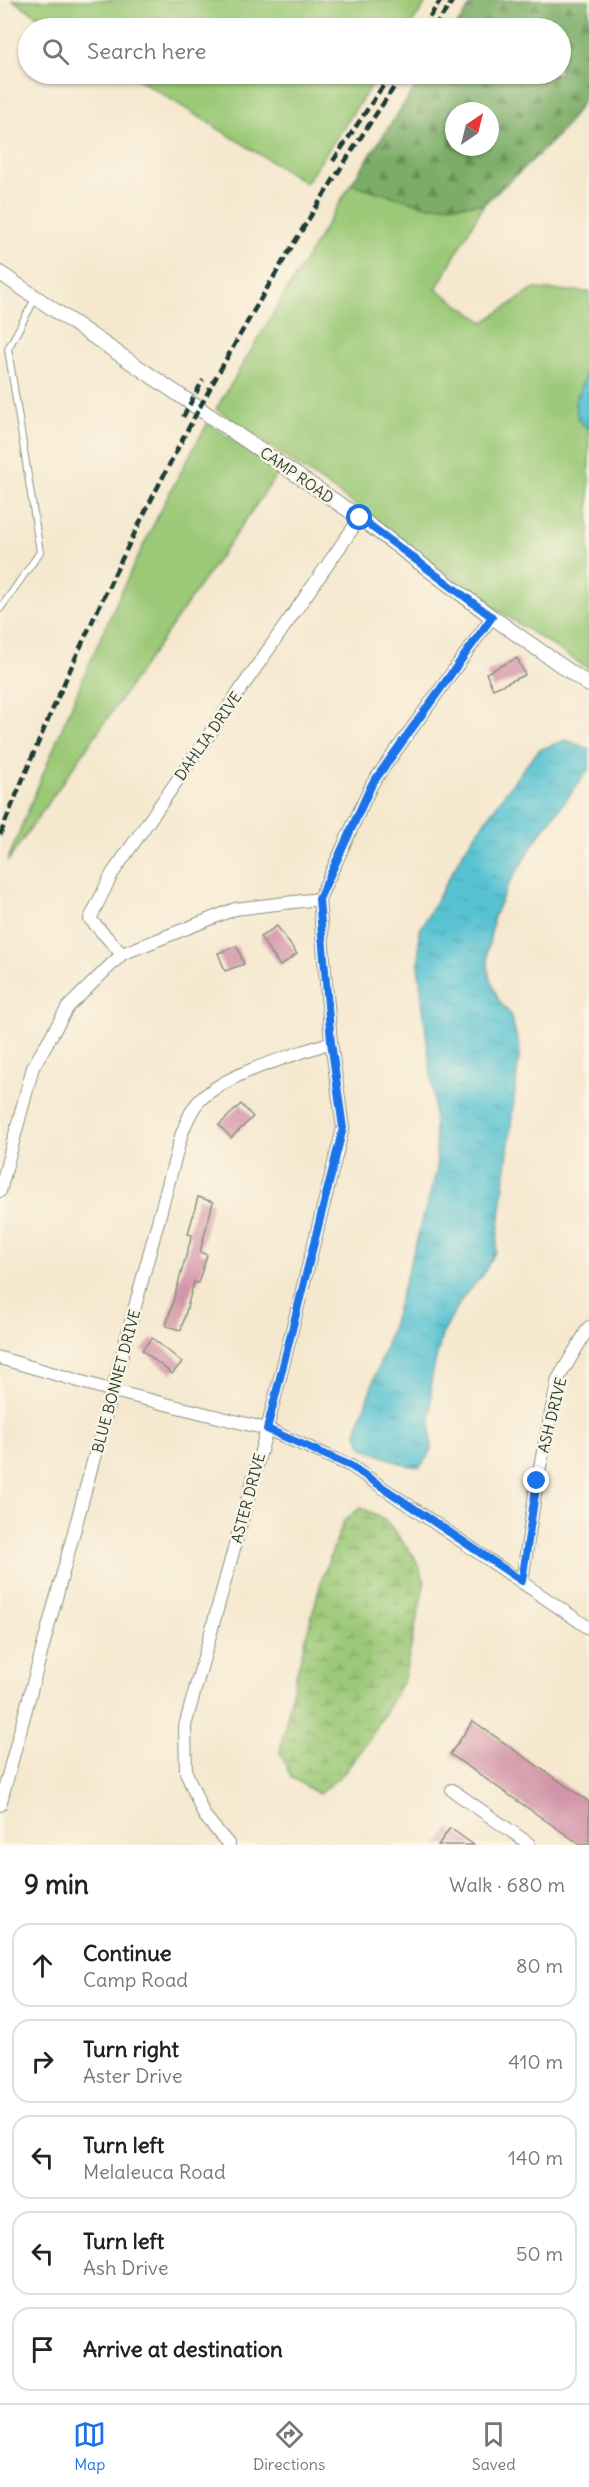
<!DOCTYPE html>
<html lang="en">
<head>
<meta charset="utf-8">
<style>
	body { margin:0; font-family:Delius,sans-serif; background:#f2f2f2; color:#222 }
	.compass { position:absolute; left:445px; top:102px; width:54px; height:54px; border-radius:50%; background:#fff; box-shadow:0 2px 4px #0004; rotate:35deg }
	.stop { position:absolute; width:18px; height:18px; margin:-14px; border:4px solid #1a73e8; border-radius:50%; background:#fff }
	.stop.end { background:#1a73e8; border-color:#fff; box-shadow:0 2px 6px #0008 }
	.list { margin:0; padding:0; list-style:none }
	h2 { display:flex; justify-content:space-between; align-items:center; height:78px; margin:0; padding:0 24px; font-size:26px }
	h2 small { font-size:20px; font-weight:400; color:#767676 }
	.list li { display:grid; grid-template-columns:39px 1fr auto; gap:18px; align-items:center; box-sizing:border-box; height:84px; margin:0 12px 12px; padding:0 12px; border:2px solid #e0e0e0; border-radius:18px }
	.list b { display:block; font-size:22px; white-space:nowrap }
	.list p { margin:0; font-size:20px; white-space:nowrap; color:#767676 }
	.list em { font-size:20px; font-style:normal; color:#767676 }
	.icon { flex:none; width:33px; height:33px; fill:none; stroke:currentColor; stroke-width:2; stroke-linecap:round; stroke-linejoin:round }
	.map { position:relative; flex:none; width:589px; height:1845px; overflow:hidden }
	.search { position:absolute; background:#fff; box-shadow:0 2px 4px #0004; left:18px; right:18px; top:18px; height:66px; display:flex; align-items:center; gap:15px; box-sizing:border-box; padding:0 21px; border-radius:33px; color:#767676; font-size:22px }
	.sheet { height:558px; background:#fff }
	nav { display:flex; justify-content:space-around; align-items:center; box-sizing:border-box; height:84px; border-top:2px solid #e0e0e0; background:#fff; font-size:16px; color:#767676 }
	nav a { display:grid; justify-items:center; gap:3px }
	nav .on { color:#1a73e8 }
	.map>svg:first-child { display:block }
	.grass { fill:#9bc977; stroke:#5d8356; stroke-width:1.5 }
	.forest { fill:url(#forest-firs); stroke:#4e754e; stroke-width:1.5; fill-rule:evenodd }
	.wetland { fill:url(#wetland-marsh); stroke:#5d8356; stroke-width:1.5 }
	.water { fill:url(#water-ripples); stroke:#3b8083; stroke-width:1.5 }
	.building { fill:#d395a9 }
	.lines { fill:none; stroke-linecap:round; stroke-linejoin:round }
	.service-casing { stroke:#8a9282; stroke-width:8 }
	.minor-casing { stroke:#8a9282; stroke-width:14 }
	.tertiary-casing { stroke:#8a9282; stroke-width:16 }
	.service { stroke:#fff; stroke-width:6 }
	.minor { stroke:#fff; stroke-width:12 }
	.tertiary { stroke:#fff; stroke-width:14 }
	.rail { stroke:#1f3d34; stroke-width:4.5; stroke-dasharray:9 4.5; stroke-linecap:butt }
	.route { stroke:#1a73e8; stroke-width:8 }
	.labels { text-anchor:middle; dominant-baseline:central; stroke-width:5; stroke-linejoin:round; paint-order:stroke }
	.street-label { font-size:15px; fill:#1f3d34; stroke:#fcf5e5 }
</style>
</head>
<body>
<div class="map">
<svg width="589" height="1845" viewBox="0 0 589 1845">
	<defs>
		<pattern id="forest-firs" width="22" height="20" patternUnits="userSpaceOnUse" patternTransform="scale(1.5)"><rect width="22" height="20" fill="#7cad68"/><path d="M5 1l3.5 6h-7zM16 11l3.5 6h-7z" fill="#658e56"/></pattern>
		<pattern id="wetland-marsh" width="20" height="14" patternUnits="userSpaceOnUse" patternTransform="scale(1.5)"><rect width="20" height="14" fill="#9bc977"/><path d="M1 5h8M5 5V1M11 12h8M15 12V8" fill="none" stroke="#7ea462"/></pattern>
		<pattern id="water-ripples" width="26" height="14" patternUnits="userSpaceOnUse" patternTransform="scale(1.5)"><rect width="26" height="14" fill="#57c2d2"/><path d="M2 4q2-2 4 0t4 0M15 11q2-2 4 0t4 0" fill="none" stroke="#479fab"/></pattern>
	</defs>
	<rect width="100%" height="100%" fill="#fcf5e5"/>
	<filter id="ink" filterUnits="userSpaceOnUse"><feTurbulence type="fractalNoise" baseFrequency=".0167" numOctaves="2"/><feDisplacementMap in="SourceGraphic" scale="12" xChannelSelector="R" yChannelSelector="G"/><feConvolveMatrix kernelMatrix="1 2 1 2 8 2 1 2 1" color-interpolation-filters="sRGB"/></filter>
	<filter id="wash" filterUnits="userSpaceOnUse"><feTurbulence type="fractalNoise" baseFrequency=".008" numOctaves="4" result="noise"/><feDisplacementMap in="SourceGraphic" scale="24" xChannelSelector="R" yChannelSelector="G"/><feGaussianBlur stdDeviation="1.35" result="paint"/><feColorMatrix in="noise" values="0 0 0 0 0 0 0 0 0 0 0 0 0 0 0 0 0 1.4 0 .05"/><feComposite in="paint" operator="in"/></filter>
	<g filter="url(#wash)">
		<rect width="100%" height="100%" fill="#f5e8cf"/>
		<!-- grass -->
		<g class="grass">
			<polygon points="12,0 428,0 409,28 58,28"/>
			<polygon points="130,74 379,74 306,183"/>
			<polygon points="351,184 427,206 484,204 436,289 484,322 534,289 589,292 589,365 575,403 578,419 589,429 589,669 485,602 364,511 216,409"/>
			<path d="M208,423L279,472L7,862C68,713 127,563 208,423Z"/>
		</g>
		<!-- forest -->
		<path class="forest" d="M474,0H589C589,23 589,62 589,83C579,128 516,173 484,204L427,206L351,184L424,74H560V28H455ZM454,111H490V147H454Z"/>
		<!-- wetland -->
		<polygon class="wetland" points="361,1507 387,1522 414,1556 425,1581 404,1679 373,1733 345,1772 319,1794 291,1777 280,1752 295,1679 322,1578 344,1521"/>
		<!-- water -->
		<g class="water">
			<polygon points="589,365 589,429 578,419 575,403"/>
			<polygon points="566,740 589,749 589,769 538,837 507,887 494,916 487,954 489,976 499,1001 510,1014 520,1049 496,1251 482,1276 463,1297 442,1335 431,1379 431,1451 420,1467 405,1465 363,1448 356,1432 389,1336 437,1170 433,1091 419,973 419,932 465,849 520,773 539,750"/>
		</g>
		<g id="blocks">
			<!-- building -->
			<g class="building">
				<polygon points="517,658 525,675 493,689 486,673"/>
				<polygon points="277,926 297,954 280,966 260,937"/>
				<polygon points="237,946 244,964 225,971 218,953"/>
				<polygon points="241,1104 253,1117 231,1138 219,1125"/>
				<polygon points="198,1197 213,1202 200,1252 207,1255 198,1283 194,1282 181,1330 166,1326 192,1235 188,1234"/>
				<polygon points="152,1338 182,1362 172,1374 142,1350"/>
				<polygon points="473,1721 589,1802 589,1845 581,1845 450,1754"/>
				<polygon points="450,1828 474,1845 438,1845"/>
			</g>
		</g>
	</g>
	<g filter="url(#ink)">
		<use href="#blocks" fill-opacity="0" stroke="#8a9282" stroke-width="1.5"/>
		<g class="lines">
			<!-- service casing -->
			<g class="service-casing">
				<polyline id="service" points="0,609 40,552 8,349 36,297"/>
			</g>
			<!-- minor casing -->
			<g class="minor-casing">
				<g id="minor">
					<polyline points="122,954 90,919 112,874 360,518"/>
					<polyline points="0,1191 33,1067 68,1007 122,954 235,909 319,899"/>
					<polyline points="0,1358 113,1391 267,1429 351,1466 589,1628"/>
					<polyline points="522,1581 537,1481 558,1379 589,1327"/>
					<polyline points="452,1790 528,1843"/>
					<path d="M0,1805L182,1133C187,1121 191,1109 200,1100C230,1071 291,1057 331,1042"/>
					<polyline points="229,1845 204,1815 186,1772 185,1726 267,1429 343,1128 331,1042 319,899 372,784 492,617"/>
				</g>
			</g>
			<!-- tertiary casing -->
			<g class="tertiary-casing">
				<polyline id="tertiary" points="0,273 360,518 492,617 589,685"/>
			</g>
			<!-- service -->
			<use href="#service" class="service"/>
			<!-- minor -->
			<use href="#minor" class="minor"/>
			<!-- tertiary -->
			<use href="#tertiary" class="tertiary"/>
			<!-- rail -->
			<g class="rail">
				<polyline points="422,28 441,0"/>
				<polyline points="434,28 453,0"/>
				<polyline points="333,161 391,74"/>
				<polyline points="183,417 203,380"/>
				<path d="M0,835C109,563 238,316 403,74"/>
			</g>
		</g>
	</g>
	<g class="lines" filter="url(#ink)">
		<!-- route -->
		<polyline class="route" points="360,518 492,617 372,784 319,899 331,1042 343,1128 267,1429 351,1466 522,1581 537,1481"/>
	</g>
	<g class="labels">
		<!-- street labels -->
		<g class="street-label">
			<text transform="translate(297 475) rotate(35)">CAMP ROAD</text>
			<text transform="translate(208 736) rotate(-55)">DAHLIA DRIVE</text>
			<text transform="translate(116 1381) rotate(-75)">BLUE BONNET DRIVE</text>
			<text transform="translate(552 1415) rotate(-76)">ASH DRIVE</text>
			<text transform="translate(248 1498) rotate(-75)">ASTER DRIVE</text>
		</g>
	</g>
</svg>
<svg class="compass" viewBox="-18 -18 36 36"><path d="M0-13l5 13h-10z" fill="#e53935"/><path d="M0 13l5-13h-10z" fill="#767676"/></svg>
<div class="stop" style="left:360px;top:518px"></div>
<div class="stop end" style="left:537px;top:1481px"></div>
<div class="search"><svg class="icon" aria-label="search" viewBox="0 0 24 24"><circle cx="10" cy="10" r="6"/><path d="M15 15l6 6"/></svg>Search here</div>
</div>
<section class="sheet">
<h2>9 min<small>Walk · 680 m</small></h2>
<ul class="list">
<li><svg class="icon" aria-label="ahead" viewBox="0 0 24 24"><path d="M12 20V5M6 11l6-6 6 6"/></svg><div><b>Continue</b><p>Camp Road</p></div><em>80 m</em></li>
<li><svg class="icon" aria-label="right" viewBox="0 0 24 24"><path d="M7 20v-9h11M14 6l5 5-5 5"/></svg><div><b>Turn right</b><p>Aster Drive</p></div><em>410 m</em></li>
<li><svg class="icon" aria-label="left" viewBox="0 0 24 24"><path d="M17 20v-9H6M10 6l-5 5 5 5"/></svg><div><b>Turn left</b><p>Melaleuca Road</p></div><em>140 m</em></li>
<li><svg class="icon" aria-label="left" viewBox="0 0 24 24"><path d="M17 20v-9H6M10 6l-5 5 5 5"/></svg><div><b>Turn left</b><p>Ash Drive</p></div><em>50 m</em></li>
<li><svg class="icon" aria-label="arrive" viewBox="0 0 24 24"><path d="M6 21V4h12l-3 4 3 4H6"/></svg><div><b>Arrive at destination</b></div></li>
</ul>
</section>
<nav>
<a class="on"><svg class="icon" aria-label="map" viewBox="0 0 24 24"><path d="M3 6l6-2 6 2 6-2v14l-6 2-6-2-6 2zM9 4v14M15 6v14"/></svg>Map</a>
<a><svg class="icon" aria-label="directions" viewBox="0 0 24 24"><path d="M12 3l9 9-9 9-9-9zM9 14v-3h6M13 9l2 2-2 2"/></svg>Directions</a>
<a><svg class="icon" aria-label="saved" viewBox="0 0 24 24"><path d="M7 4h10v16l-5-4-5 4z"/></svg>Saved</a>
</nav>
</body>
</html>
